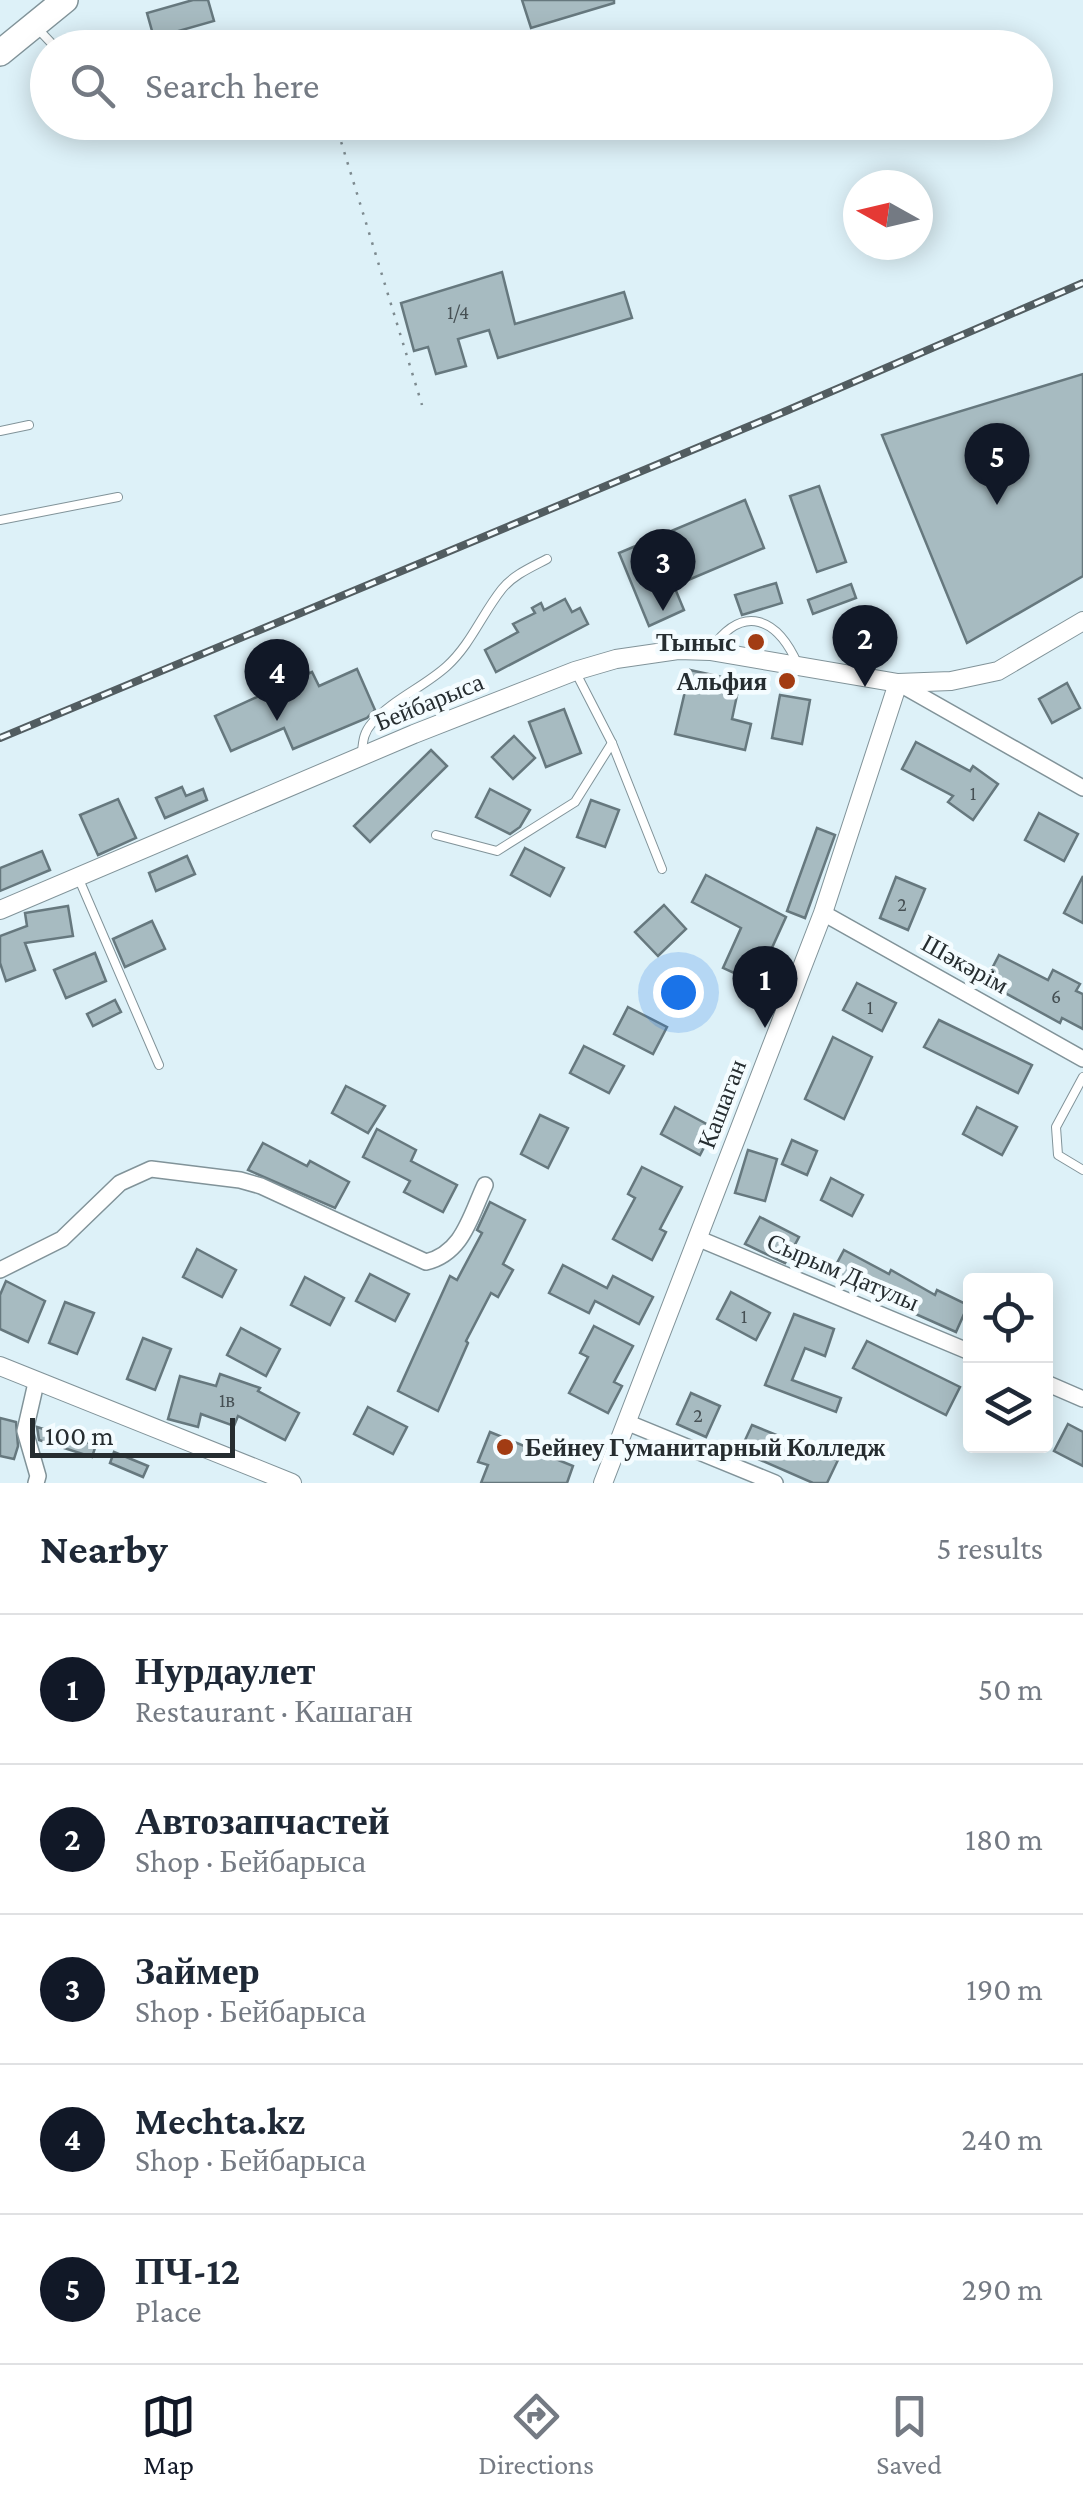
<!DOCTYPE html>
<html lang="en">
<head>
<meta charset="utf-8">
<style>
	body { margin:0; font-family:"Crimson Pro",serif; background:#f6f6f7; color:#1f2937 }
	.controls { position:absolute; right:30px; bottom:30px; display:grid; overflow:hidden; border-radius:10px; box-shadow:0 5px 25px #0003 }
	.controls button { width:90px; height:90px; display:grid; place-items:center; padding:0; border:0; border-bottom:2px solid #e0e1e3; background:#fff; color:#1f2937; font:50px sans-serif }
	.compass { position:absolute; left:843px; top:170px; width:90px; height:90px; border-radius:50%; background:#fff; box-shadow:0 5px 25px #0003; rotate:278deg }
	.scale { position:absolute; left:30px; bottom:25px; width:205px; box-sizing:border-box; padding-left:10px; border:5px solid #262d30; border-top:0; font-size:28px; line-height:35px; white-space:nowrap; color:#262d30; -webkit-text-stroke:8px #f4fcff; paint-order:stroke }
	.you { position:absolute; left:678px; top:992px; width:35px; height:35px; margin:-25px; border:8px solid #fff; border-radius:50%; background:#1a73e8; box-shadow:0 0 0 15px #1a73e833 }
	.badge { display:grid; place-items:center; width:65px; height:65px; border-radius:50%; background:#111827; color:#fff; font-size:32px; font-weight:700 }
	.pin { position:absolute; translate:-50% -82px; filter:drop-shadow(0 2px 5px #0008) }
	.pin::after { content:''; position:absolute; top:52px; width:35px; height:30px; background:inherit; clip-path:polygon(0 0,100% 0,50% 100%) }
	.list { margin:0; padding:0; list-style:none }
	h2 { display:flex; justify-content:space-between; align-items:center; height:130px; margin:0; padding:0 40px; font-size:42px }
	h2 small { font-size:32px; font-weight:400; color:#747a83 }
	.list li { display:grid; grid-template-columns:65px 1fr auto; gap:30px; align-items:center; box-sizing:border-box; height:150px; padding:0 40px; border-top:2px solid #e0e1e3 }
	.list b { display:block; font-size:38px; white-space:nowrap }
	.list p { margin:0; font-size:32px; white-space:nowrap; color:#747a83 }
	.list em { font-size:32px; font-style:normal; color:#747a83 }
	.icon { flex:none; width:55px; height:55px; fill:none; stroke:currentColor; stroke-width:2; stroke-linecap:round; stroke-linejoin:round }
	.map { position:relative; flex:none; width:1083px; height:1483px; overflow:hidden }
	.search { position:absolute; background:#fff; box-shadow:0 5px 25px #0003; left:30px; right:30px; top:30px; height:110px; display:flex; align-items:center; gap:25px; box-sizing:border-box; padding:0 35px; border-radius:55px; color:#747a83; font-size:38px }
	.sheet { height:880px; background:#fff }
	nav { display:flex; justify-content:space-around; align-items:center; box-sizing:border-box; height:140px; border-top:2px solid #e0e1e3; background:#fff; font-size:28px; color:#747a83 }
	nav a { display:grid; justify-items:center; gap:5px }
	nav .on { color:#111827 }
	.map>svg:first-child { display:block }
	.building { fill:#a7bbc1; stroke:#66787e; stroke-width:2.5 }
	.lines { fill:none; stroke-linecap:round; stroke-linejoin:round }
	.service-casing { stroke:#819399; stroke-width:10 }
	.minor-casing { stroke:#819399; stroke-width:18 }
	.tertiary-casing { stroke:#819399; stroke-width:20 }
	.trunk-casing { stroke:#819399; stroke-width:28 }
	.path { stroke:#7d8a8f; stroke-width:2.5; stroke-dasharray:2.5 8; stroke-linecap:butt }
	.service { stroke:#fff; stroke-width:8 }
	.minor { stroke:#fff; stroke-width:15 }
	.tertiary { stroke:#fff; stroke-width:18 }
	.trunk { stroke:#fff; stroke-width:25 }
	.rail-casing { stroke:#525d61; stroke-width:8 }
	.rail { stroke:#f4fcff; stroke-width:4; stroke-dasharray:11; stroke-linecap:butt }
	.poi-dot { fill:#a23c13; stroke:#f4fcff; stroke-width:4 }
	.labels { text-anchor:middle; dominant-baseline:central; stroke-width:9; stroke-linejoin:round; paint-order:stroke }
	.number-label { font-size:20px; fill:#465054 }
	.poi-label { font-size:25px; font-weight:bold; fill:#262d30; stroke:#f4fcff; text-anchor:end }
	.street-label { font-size:25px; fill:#262d30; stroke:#f4fcff }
</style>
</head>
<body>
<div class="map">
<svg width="1083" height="1483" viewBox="0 0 1083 1483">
	<rect width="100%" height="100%" fill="#ddf1f8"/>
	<!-- building -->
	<g class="building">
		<polygon points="193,0 208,0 214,21 154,38 147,13"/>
		<polygon points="522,0 614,0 614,3 531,28"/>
		<polygon points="502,272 515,324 624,292 632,318 498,358 489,330 458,339 466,366 436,374 428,347 414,351 401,303"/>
		<polygon points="1083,374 1083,576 967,643 882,435"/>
		<polygon points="819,486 846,562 817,572 790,496"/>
		<polygon points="745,500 764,548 674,586 684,610 649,626 619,553"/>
		<polygon points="776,583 782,603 742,615 735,595"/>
		<polygon points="851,584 856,598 813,614 808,600"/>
		<polygon points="565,599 572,612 580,608 588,624 496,672 485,650 518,632 513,624 535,613 532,608 541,603 544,610"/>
		<polygon points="357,669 375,710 367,718 293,749 284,728 231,751 215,716 312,672 319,686"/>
		<polygon points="690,670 740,681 732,719 751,724 745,750 675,734"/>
		<polygon points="1067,683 1080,708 1052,723 1039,699"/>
		<polygon points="780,695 810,700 802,744 772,738"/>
		<polygon points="564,709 581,753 546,767 529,722"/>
		<polygon points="514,736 535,758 513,779 492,757"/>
		<polygon points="916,742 970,771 973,766 998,784 973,820 948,802 953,796 902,769"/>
		<polygon points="431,750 447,766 370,842 354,826"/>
		<polygon points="182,787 186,796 203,789 207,800 165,818 156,798"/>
		<polygon points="490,789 530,810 520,827 510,834 476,817"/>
		<polygon points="118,799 136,838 98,855 80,815"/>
		<polygon points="591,800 619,810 605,847 577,837"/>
		<polygon points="1039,813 1078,834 1064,861 1025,840"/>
		<polygon points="817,828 835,835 805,918 787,911"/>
		<polygon points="525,848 564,868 550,896 511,875"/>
		<polygon points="42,851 50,870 0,891 0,868"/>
		<polygon points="187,856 195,874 156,891 149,873"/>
		<polygon points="706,875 786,917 756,983 723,968 741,928 692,902"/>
		<polygon points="1083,876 1083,923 1064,913"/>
		<polygon points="896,877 925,889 908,930 880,918"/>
		<polygon points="664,905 686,929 658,956 635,932"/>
		<polygon points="68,906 73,936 25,943 35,970 6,981 0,963 0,936 27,926 25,913"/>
		<polygon points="152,921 165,949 125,967 113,939"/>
		<polygon points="95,953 106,981 66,998 54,970"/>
		<polygon points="999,955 1048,980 1053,970 1080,984 1076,991 1083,994 1083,1029 1062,1018 1060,1023 985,982"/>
		<polygon points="857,983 896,1003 882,1031 843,1010"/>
		<polygon points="115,1000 121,1012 93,1026 87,1014"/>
		<polygon points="628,1007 667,1027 653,1054 614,1034"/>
		<polygon points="939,1020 1032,1065 1018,1093 924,1047"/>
		<polygon points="833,1037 872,1057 844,1119 805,1099"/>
		<polygon points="584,1046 624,1066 609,1093 570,1073"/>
		<polygon points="346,1086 385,1106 368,1133 332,1113"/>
		<polygon points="675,1107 714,1128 700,1155 661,1134"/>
		<polygon points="977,1107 1017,1127 1002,1155 963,1134"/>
		<polygon points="540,1115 568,1128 548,1168 521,1154"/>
		<polygon points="377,1129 416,1150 411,1161 457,1185 443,1212 404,1192 410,1181 363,1157"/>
		<polygon points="792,1140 817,1151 807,1175 782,1164"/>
		<polygon points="263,1143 307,1166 310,1161 349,1182 335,1208 248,1170"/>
		<polygon points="748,1150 777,1159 765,1201 735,1193"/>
		<polygon points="642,1167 682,1187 660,1229 666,1232 652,1260 613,1239 635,1198 628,1194"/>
		<polygon points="831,1178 863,1195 852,1216 821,1200"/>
		<polygon points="490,1202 525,1220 503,1264 513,1270 498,1297 491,1293 466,1341 468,1343 438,1411 398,1391 450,1276 457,1280 482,1233 477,1230"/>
		<polygon points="760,1217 799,1237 785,1263 745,1244"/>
		<polygon points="197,1249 236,1270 222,1297 183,1277"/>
		<polygon points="844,1250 889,1274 891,1270 935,1295 937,1290 968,1305 956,1332 830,1276"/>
		<polygon points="563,1265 607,1288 613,1276 653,1297 639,1324 595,1301 589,1313 549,1293"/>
		<polygon points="370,1274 409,1294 395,1321 356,1301"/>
		<polygon points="305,1277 344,1298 330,1325 291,1305"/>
		<polygon points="6,1281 45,1301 28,1342 0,1329 0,1295"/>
		<polygon points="731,1292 770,1313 756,1340 717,1319"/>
		<polygon points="65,1302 94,1313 77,1354 49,1343"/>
		<polygon points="794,1314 834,1329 825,1356 805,1348 792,1380 841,1398 836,1412 765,1385"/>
		<polygon points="594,1326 633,1346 614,1382 622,1386 608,1413 569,1393 588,1357 580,1353"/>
		<polygon points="241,1328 280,1349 266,1376 227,1355"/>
		<polygon points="143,1338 171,1349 155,1390 127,1379"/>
		<polygon points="867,1341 960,1387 946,1415 853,1368"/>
		<polygon points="220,1374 260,1388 258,1391 299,1413 285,1440 238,1416 234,1426 201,1414 198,1427 168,1419 180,1376 216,1386"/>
		<polygon points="691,1393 720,1406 706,1437 677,1424"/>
		<polygon points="368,1407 407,1427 393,1454 354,1434"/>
		<polygon points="0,1418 16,1422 18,1446 14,1459 0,1456"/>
		<polygon points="1068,1424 1083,1432 1083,1466 1054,1451"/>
		<polygon points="752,1425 838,1460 827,1483 813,1483 740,1451"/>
		<polygon points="37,1427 96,1445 92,1457 39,1440"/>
		<polygon points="490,1432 573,1466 567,1483 481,1483 488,1465 478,1462"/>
		<polygon points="114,1452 148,1466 143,1477 110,1463"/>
	</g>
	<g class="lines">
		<!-- service casing -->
		<g class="service-casing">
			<g id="service">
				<polyline points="38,29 56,48"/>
				<polyline points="0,431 29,425"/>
				<polyline points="0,520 118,497"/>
				<path d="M711,649C744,602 778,619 798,665"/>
				<polyline points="575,671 612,743 662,869"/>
				<path d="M362,752C363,740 364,732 372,723C393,699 424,687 447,666C471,644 482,614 502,589C513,575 532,567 547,559"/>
				<polyline points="436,835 497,851 575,802 612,743"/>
				<polyline points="78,877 159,1065"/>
				<polyline points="1083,1077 1056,1127 1058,1155 1083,1170"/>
			</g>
		</g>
		<!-- minor casing -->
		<g class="minor-casing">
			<g id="minor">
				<polyline points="898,683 1083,788"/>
				<polyline points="823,913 1083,1059"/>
				<polyline points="697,1238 970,1352"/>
				<path d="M0,1270L62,1239L120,1183L151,1169L240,1180L261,1186L426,1262C463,1253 470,1217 485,1185"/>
				<polyline points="1046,1383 1083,1399"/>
				<polyline points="626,1422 775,1483"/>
				<polyline points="36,1483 38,1476 25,1431 36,1383"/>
			</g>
		</g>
		<!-- tertiary casing -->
		<g class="tertiary-casing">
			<g id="tertiary">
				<polyline points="0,910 414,734 575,671 616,659 678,650 710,651 898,683 951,681 998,671 1083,621"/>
				<polyline points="0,1366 292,1483"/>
				<polyline points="603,1483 823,913 898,683"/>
			</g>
		</g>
		<!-- trunk casing -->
		<g class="trunk-casing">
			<polyline id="trunk" points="0,53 65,0"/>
		</g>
		<!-- path -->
		<polyline class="path" points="335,122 422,405"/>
		<!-- service -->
		<use href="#service" class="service"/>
		<!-- minor -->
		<use href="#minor" class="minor"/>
		<!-- tertiary -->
		<use href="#tertiary" class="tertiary"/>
		<!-- trunk -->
		<use href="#trunk" class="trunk"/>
		<!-- rail casing -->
		<g class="rail-casing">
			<polyline id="rail" points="0,738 786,411 1083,283"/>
		</g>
		<!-- rail -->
		<use href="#rail" class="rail"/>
	</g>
	<!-- markers -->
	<g class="poi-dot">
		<circle cx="756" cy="642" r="10"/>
		<circle cx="787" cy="681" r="10"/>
		<circle cx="505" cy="1447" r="10"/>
	</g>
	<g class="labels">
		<!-- number labels -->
		<g class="number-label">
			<text x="458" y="312">1/4</text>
			<text x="973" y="793">1</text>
			<text x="902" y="904">2</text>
			<text x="1056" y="996">6</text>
			<text x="870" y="1007">1</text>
			<text x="744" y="1316">1</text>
			<text x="227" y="1400">1в</text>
			<text x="698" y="1415">2</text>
		</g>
		<!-- poi labels -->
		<g class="poi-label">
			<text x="736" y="642">Тыныс</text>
			<text x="767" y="681">Альфия</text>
			<text x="525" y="1447" text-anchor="start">Бейнеу Гуманитарный Колледж</text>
		</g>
		<!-- street labels -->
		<g class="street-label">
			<text transform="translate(429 702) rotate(-22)">Бейбарыса</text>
			<text transform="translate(965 964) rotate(29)">Шәкәрім</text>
			<text transform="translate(722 1104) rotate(-69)">Кашаган</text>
			<text transform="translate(843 1272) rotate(23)">Сырым Датулы</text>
		</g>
	</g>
</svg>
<div class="controls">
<button><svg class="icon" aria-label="locate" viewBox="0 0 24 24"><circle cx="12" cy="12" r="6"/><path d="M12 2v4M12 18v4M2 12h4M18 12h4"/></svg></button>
<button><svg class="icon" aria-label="layers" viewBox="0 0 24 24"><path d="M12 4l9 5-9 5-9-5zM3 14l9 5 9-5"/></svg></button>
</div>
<svg class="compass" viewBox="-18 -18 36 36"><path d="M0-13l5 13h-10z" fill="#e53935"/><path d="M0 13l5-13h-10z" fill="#747a83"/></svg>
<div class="scale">100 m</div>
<div class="you"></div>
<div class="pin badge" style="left:765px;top:1028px">1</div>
<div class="pin badge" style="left:865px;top:687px">2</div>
<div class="pin badge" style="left:663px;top:611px">3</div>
<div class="pin badge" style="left:277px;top:721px">4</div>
<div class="pin badge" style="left:997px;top:505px">5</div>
<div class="search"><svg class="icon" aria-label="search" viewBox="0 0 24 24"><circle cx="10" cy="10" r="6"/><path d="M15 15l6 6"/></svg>Search here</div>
</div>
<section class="sheet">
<h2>Nearby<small>5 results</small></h2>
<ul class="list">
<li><span class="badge">1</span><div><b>Нурдаулет</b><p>Restaurant · Кашаган</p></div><em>50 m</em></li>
<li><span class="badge">2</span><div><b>Автозапчастей</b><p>Shop · Бейбарыса</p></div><em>180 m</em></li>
<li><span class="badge">3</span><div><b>Займер</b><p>Shop · Бейбарыса</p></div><em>190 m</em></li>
<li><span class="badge">4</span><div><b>Mechta.kz</b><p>Shop · Бейбарыса</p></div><em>240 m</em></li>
<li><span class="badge">5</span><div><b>ПЧ-12</b><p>Place</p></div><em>290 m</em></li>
</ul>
</section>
<nav>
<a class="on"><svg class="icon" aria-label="map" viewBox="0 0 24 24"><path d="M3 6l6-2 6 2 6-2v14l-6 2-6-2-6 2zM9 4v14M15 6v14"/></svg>Map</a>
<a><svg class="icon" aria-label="directions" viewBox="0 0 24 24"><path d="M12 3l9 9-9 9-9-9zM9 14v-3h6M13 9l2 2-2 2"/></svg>Directions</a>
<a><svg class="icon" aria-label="saved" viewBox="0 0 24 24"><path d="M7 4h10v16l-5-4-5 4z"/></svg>Saved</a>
</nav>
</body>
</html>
